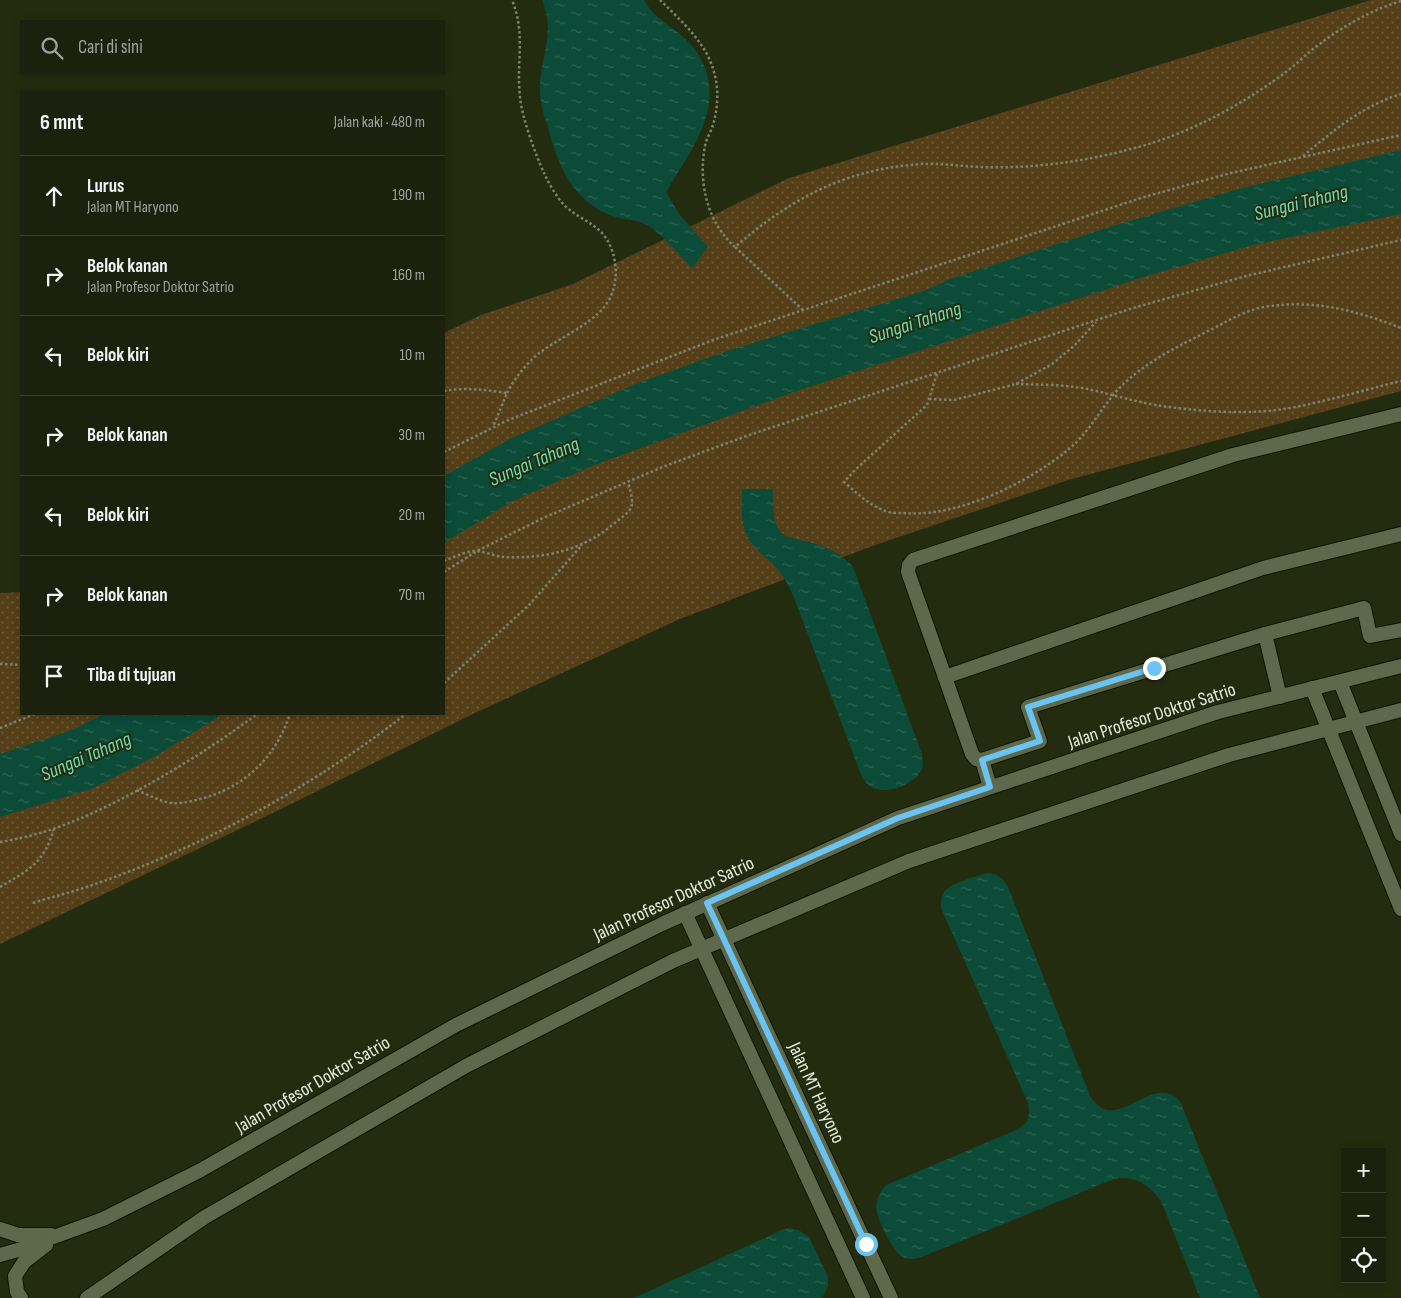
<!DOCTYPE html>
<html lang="id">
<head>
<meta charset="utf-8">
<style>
	body { margin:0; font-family:"Sofia Sans Condensed",sans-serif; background:#242915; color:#f1f3f6 }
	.controls { position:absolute; right:15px; bottom:15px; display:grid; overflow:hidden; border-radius:0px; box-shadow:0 2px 8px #0003 }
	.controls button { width:45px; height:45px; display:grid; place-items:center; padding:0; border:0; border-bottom:1px solid #393e2d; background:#1b210c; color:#f1f3f6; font:25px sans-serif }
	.stop { position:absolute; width:15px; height:15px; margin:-11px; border:4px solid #6bc3f2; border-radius:50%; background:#fff }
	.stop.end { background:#6bc3f2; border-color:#fff; box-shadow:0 1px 5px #0008 }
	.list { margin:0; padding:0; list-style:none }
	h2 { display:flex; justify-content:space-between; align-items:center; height:65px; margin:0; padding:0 20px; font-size:21px }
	h2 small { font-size:16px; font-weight:400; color:#a0a39d }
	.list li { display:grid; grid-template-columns:32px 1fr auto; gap:15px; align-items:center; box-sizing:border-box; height:80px; padding:0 20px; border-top:1px solid #393e2d }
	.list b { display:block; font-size:19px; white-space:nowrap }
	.list p { margin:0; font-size:16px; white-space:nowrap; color:#a0a39d }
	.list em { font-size:16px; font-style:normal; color:#a0a39d }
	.icon { flex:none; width:28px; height:28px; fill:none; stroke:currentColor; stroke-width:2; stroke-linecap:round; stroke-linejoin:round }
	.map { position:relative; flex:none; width:1401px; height:1298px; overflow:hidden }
	.search { position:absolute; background:#1b210c; box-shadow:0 2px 8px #0003; left:20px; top:20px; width:425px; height:55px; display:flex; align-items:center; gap:12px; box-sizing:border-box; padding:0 18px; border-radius:0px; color:#a0a39d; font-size:19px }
	.panel { position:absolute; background:#1b210c; box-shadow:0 2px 8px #0003; left:20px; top:90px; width:425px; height:625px; border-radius:0px }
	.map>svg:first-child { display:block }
	.park { fill:url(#park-dots) }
	.water { fill:url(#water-ripples) }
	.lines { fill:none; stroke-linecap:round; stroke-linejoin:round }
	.minor-casing { stroke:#0d1400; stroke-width:16 }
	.path { stroke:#7d846d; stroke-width:2.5; stroke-dasharray:2.5 2.5; stroke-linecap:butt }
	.minor { stroke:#5e684a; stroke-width:14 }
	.route { stroke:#6bc3f2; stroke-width:6 }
	.labels { text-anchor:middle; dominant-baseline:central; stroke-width:4; stroke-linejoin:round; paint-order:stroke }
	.street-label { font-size:19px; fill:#e5ecdb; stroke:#242c10 }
	.water-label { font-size:20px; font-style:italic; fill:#6ddbb3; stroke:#242c10 }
</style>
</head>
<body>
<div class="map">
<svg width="1401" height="1298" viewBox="0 0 1401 1298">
	<defs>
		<pattern id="park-dots" width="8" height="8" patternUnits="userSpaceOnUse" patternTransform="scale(1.25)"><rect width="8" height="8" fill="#553f18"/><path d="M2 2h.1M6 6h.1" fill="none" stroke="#6d5b39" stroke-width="1.8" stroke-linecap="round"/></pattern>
		<pattern id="water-ripples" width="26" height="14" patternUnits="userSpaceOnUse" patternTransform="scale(1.25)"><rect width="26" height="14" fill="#0b4b38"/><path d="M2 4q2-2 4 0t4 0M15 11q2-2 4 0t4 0" fill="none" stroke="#2e6554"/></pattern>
	</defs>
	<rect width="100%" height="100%" fill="#242c10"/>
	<!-- park -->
	<polygon class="park" points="1371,0 1401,0 1401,391 1068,480 875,545 680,619 477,712 279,810 0,944 0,593 21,592 21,714 444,714 444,333 481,315 573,284 789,178"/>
	<!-- water -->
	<g class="water">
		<path d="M542,0H644C655,21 677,28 691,45C697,51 702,60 705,68C722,114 688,154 666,192L679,214L708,247L692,268C680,256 660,231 645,224C633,218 618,220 605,213C570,196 557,162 548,127C545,119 542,110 541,101C535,67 558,35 542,0Z"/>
		<polygon points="1401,150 1401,214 1253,245 1153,274 791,393 592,466 511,502 444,543 444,476 508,440 633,385 727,351 924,291 950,279 1113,226 1235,190"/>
		<path d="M742,489H773C774,505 770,526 786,536C812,544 835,545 853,567L922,754C922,757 923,762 923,766C918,784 885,797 870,786C867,784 864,780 862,777L793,595C788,584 781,572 772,563C761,553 750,546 745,531C740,518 742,503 742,489Z"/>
		<polygon points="104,714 223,714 156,756 91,789 0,817 0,754 72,730"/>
		<path d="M989,873C999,875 1003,878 1008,887L1091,1098C1096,1103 1100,1109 1107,1110C1133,1113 1157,1077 1180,1101L1260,1298H1200L1161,1201C1149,1185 1135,1175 1114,1179L919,1258C913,1259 908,1260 903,1257C893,1252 876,1218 876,1206C877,1197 881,1191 886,1185L1014,1131C1029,1123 1030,1119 1028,1103L941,908C941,902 941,897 944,892C951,883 978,875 989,873Z"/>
		<polygon points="790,1228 800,1231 809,1237 828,1277 828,1286 822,1298 634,1298 782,1230"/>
	</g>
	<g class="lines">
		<!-- minor casing -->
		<g class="minor-casing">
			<g id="minor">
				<polyline points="1401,414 1233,455 913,560 909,565 908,572 972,754 976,759 982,760 1040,741 1028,707 1265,634 1364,608 1370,636 1401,630"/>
				<polyline points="1265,634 1280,697"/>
				<polyline points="945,677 1263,568 1401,534"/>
				<polyline points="1340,682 1401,834"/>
				<polyline points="1312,688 1401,909"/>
				<polyline points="982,760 990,787"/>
				<polyline points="707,903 891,1298"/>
				<polyline points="685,913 863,1298"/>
				<polyline points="0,1229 18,1235 51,1235"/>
				<polyline points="0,1255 18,1250 103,1219 199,1171 456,1025 662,924 898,818 1218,712 1401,666"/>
				<polyline points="21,1298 17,1292 15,1276 24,1262 46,1245"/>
				<polyline points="87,1298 205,1217 466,1066 673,961 909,861 1229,755 1401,710"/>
			</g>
		</g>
		<!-- path -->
		<g class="path">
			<path d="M660,0C681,21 706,42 714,72C719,89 718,108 713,125C711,132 706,139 705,146C698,182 707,222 735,247"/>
			<path d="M1303,156C1333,131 1362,106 1401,94"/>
			<path d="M803,310L735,247C787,202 839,172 910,165C934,162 957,166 981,167C1036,169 1089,161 1142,146C1194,131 1243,104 1286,72C1298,63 1308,52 1321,43C1345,25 1372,10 1401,1"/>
			<path d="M937,374L927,405L856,469L844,482C858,494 870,506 888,512C892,513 898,513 903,513C957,518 1028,483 1069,449C1093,429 1105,399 1128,380C1154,357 1185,343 1216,327C1231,319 1247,310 1264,307C1314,299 1355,310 1401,328"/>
			<path d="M1016,384C1041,385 1067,384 1092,390C1118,396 1143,404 1169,407C1209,412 1251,415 1290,408C1328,401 1364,390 1401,381"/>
			<path d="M444,391C465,387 486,390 507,393L493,427"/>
			<path d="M507,393C515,378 525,365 538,354C559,337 600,322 611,296C620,277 616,247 601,232C590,221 575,216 564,205C556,196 549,184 544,173C535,153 522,118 520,97C516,63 526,33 512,0"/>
			<polyline points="929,399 954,400 1016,384 1052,364 1074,346 1096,322"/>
			<polyline points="444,452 506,421 713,340 1144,197 1231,173 1401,135"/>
			<path d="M444,561C454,557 466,551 477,551C486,552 495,556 503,557C542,559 581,551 611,526C633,508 636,511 628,482"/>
			<polyline points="444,572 477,551 543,518 665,466 752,434 1133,308 1246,276 1401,240"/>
			<polyline points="0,664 21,665"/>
			<polyline points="444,683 529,605 582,545"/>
			<polyline points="0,728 35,714"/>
			<path d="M137,790C146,794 156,799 166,802C176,805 189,802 200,799C244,788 276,757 290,714"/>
			<path d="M0,842C52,834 96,813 142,788C182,766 221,741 257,714"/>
			<path d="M0,887C30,869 43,864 54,829"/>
			<path d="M33,903C55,896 77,891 98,883C209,844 314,785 406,714"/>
		</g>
		<!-- minor -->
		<use href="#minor" class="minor"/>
	</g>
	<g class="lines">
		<!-- route -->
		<polyline class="route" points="866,1244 707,903 898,818 990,787 982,760 1040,741 1028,707 1154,668"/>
	</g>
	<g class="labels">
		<!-- street labels -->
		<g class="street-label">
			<text transform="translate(1152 716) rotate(-18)">Jalan Profesor Doktor Satrio</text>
			<text transform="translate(674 899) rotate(-25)">Jalan Profesor Doktor Satrio</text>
			<text transform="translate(313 1085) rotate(-30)">Jalan Profesor Doktor Satrio</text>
			<text transform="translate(816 1093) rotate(65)">Jalan MT Haryono</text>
		</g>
		<!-- water labels -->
		<g class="water-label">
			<text transform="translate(1301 203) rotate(-14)">Sungai Tahang</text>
			<text transform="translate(915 323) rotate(-18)">Sungai Tahang</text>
			<text transform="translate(534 462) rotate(-23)">Sungai Tahang</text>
			<text transform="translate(86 757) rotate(-23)">Sungai Tahang</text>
		</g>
	</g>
</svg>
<div class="controls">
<button>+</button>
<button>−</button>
<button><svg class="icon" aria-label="locate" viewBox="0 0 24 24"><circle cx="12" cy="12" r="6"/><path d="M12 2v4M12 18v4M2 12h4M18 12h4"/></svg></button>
</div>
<div class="stop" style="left:866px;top:1244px"></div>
<div class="stop end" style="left:1154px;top:668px"></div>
<div class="search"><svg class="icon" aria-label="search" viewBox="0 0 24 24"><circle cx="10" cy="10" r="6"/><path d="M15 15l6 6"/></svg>Cari di sini</div>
<section class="panel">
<h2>6 mnt<small>Jalan kaki · 480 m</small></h2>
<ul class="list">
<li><svg class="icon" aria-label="ahead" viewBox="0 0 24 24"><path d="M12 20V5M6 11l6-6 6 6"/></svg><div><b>Lurus</b><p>Jalan MT Haryono</p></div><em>190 m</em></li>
<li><svg class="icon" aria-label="right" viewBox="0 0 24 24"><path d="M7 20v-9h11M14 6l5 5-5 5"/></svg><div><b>Belok kanan</b><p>Jalan Profesor Doktor Satrio</p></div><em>160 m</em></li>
<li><svg class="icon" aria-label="left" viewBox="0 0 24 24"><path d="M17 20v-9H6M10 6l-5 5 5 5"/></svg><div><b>Belok kiri</b></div><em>10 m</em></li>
<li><svg class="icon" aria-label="right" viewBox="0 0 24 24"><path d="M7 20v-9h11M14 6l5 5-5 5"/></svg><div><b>Belok kanan</b></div><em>30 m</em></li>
<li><svg class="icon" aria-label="left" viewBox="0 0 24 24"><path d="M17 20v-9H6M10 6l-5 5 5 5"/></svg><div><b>Belok kiri</b></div><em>20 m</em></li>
<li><svg class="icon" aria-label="right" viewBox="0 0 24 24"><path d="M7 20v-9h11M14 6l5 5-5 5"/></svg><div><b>Belok kanan</b></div><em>70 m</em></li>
<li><svg class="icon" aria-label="arrive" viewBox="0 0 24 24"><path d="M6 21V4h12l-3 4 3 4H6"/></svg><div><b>Tiba di tujuan</b></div></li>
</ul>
</section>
</div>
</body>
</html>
